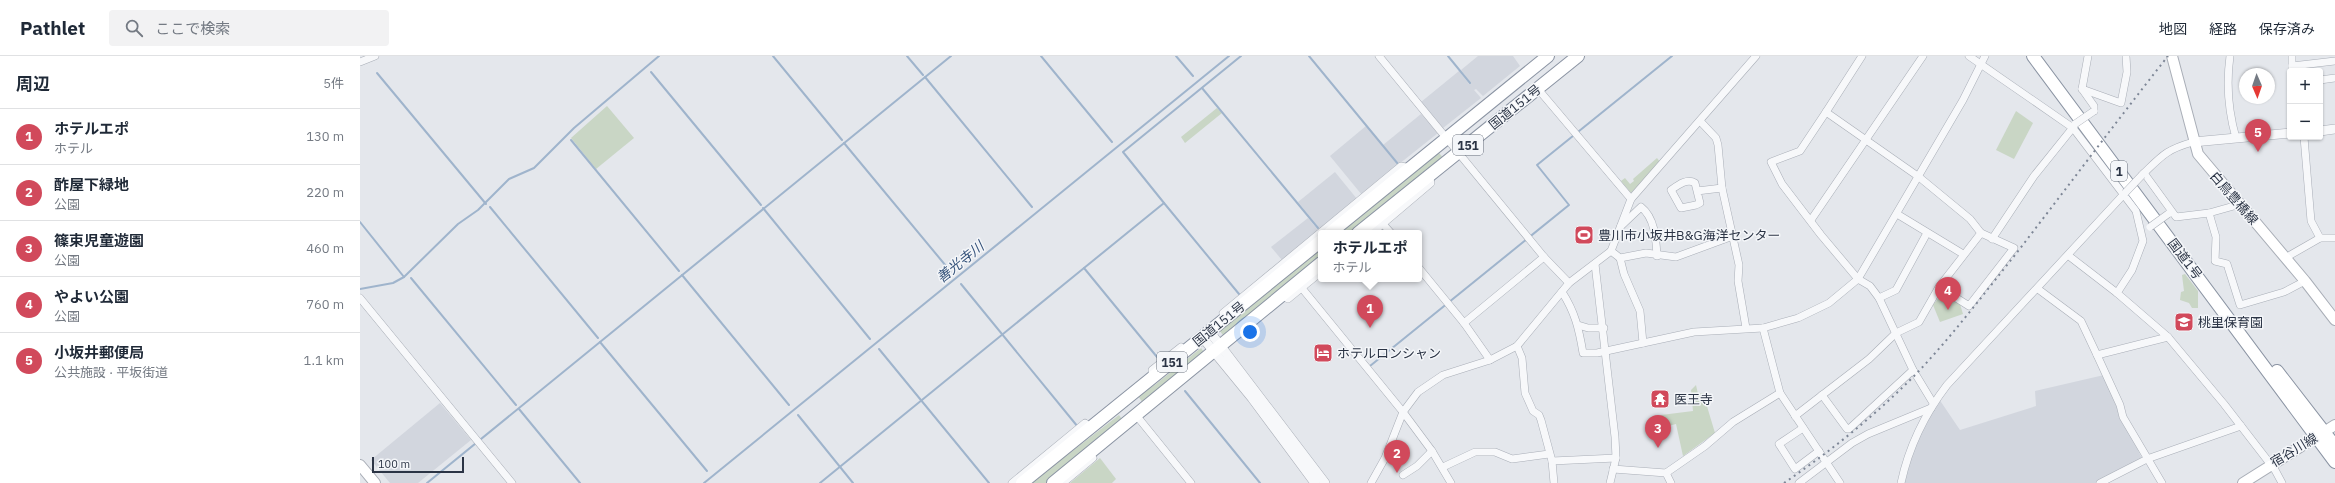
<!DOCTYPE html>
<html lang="ja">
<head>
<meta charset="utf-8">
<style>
	body { margin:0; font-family:"IBM Plex Sans","Noto Sans JP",sans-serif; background:#f2f2f3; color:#1f2937 }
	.controls { position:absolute; right:12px; top:12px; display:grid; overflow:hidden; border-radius:4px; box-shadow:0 1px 3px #0004 }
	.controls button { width:36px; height:36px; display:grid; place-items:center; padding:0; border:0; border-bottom:1px solid #e0e1e3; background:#fff; color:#1f2937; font:20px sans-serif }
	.compass { position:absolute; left:1879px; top:12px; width:36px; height:36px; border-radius:50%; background:#fff; box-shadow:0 1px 3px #0004; rotate:178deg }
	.scale { position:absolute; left:12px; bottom:10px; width:92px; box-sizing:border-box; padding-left:4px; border:2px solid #2b3445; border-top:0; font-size:11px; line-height:14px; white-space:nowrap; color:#2b3445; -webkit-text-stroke:3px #f4f6f9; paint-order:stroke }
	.you { position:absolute; left:890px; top:276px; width:14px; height:14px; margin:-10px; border:3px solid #fff; border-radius:50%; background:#1a73e8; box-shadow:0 0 0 6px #1a73e833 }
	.badge { display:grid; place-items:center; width:26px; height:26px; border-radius:50%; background:#d1495b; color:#fff; font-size:13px; font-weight:700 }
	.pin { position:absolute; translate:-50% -33px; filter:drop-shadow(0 1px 2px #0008) }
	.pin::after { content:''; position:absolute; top:21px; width:14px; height:12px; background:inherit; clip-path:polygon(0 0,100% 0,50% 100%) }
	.popup { position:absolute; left:958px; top:174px; width:104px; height:52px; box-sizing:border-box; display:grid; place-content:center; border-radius:4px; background:#fff; filter:drop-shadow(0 1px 3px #0005); font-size:13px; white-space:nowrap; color:#747a83 }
	.popup b { font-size:15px; color:#1f2937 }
	.popup::after { content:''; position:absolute; left:50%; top:100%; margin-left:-8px; border:8px solid transparent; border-top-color:#fff }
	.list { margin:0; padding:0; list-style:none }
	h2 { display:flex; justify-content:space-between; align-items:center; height:52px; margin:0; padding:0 16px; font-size:17px }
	h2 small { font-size:13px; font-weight:400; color:#747a83 }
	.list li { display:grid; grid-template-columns:26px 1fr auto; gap:12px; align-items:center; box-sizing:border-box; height:56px; padding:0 16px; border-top:1px solid #e0e1e3 }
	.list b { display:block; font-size:15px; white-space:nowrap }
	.list p { margin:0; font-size:13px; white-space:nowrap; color:#747a83 }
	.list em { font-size:13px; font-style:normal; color:#747a83 }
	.icon { flex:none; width:22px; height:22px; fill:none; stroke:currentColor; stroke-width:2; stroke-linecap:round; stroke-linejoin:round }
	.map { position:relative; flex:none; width:1975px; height:427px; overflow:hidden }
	header { display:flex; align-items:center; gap:24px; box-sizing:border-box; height:56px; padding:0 20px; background:#fff; border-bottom:1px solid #e0e1e3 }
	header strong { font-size:19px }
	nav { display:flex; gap:22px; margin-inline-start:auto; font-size:14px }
	.search { width:280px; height:36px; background:#f2f2f3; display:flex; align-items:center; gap:10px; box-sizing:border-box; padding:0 14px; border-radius:4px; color:#747a83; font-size:15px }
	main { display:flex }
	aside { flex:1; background:#fff }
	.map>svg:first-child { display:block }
	.built { fill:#d2d6de }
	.green { fill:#c9d6c5 }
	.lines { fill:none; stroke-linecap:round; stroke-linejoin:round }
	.stream { stroke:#9fb4cc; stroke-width:2 }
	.minor-casing { stroke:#a9aeb7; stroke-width:8 }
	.tertiary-casing { stroke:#a9aeb7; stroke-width:10 }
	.secondary-casing { stroke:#a9aeb7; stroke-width:12 }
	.trunk-casing { stroke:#8b94a3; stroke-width:14 }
	.minor { stroke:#f7f8fa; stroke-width:7 }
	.tertiary { stroke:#f7f8fa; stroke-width:9 }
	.secondary { stroke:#fff; stroke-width:10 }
	.trunk { stroke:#fff; stroke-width:12 }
	.rail { stroke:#7d8696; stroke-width:2; stroke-dasharray:2 4; stroke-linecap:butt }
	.minor-bridge-casing { stroke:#a9aeb7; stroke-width:8; stroke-linecap:butt }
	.minor-bridge { stroke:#f7f8fa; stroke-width:7 }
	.labels { text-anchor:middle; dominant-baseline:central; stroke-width:3; stroke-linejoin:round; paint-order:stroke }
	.shield { fill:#f4f6f9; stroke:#676e7b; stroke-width:1 }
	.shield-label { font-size:12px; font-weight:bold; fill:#2b3445 }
	.street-label { font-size:13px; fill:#2b3445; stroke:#f4f6f9 }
	.poi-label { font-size:13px; fill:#2b3445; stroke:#f4f6f9; text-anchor:start }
	.water-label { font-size:14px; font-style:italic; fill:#34527a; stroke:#f4f6f9 }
</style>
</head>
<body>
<header>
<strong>Pathlet</strong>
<div class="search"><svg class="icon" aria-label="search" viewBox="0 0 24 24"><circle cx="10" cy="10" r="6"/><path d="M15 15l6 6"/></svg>ここで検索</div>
<nav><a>地図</a><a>経路</a><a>保存済み</a></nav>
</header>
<main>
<aside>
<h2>周辺<small>5件</small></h2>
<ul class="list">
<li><span class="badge">1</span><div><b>ホテルエポ</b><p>ホテル</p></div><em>130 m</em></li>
<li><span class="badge">2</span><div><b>酢屋下緑地</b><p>公園</p></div><em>220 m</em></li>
<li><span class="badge">3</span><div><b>篠束児童遊園</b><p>公園</p></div><em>460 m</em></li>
<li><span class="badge">4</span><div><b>やよい公園</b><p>公園</p></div><em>760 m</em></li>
<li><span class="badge">5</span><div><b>小坂井郵便局</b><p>公共施設 · 平坂街道</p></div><em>1.1 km</em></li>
</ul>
</aside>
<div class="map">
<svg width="1975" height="427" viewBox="0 0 1975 427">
	<rect width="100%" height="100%" fill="#e4e7ec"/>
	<!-- built -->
	<g class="built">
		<polygon points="1118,0 1153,0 1160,10 1123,40 1116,33 1114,34 1121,42 1083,72 1061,46 1099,15 1109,28 1111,27 1101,14"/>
		<polygon points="1061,58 1078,77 1039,108 1023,89"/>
		<polygon points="1006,70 1038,109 1002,139 970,100"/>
		<polygon points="975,116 997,143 960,173 938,146"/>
		<polygon points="948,162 958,174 922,204 911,191"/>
		<polygon points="1744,319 1782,403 1735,427 1543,427 1552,392 1579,343 1600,374 1676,350 1675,335"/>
		<polygon points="80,347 111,384 58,427 30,427 11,404"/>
	</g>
	<!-- green -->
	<g class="green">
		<polygon points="247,50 274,82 236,113 211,82"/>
		<polygon points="857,52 862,57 825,87 821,81"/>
		<polygon points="1656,55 1673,67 1654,103 1636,94"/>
		<polygon points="1079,97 1085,104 996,177 978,177"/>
		<polygon points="1297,102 1300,106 1271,137 1261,125 1265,122 1270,128 1274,125 1273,123"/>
		<polygon points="961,191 961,205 866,283 859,274"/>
		<polygon points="1825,218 1838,235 1838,252 1832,252 1829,247 1820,244 1821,236 1824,235 1822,219"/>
		<polygon points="1583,236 1600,248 1603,258 1580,266 1573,249"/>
		<polygon points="841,292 846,299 783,347 778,340 796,328"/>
		<polygon points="1336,329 1338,338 1343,337 1355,377 1323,400 1316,368 1304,371 1301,359 1333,355 1331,334"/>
		<polygon points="759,359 764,366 690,427 671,427"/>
		<polygon points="740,402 756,423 752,427 710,427"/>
	</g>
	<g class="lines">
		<!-- stream -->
		<g class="stream">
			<polyline points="413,0 482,84"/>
			<polyline points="547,0 563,19"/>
			<polyline points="681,0 752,86"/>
			<polyline points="816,0 833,20"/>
			<polyline points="949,0 1038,108"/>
			<polyline points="1088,0 1110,27"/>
			<polyline points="291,16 401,149"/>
			<polyline points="17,17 126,148"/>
			<polyline points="565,21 672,151"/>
			<polyline points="842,32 958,172"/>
			<polyline points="211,84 319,215"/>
			<polyline points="484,87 591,216"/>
			<polyline points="804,147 879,238"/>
			<polyline points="130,151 238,282"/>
			<polyline points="403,152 510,283"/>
			<polyline points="0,166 44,221"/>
			<polyline points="322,219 429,349"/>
			<polyline points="51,222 156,349"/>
			<polyline points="601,228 718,371"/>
			<polyline points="0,233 33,227 44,221 98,168 118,154 149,123 174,112 214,72 299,0"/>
			<polyline points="240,286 347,415"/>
			<polyline points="519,293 629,427"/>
			<polyline points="797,301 724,212 804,147 763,96 881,0"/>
			<polyline points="1010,310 1209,149 1177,109 1312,0"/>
			<polyline points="825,335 900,427"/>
			<polyline points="159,353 220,427"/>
			<polyline points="438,359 493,427"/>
			<polyline points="67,427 591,0"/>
			<polyline points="344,427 869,0"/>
			<polyline points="460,427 724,212"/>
		</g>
		<!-- minor casing -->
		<g class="minor-casing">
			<g id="minor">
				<polyline points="1019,0 1184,201 1209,227"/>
				<polyline points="1502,0 1466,56 1559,121 1610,163 1621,177 1654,192 1609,250 1579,231"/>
				<polyline points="1609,0 1713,72 1776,155 1783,185 1772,214 1757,237 1808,281 1737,299 1760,349 1763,361 1802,427"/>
				<polyline points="1728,0 1722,33 1734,50 1734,55"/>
				<path d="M1870,0C1866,29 1868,54 1876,82"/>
				<polyline points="1932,0 1932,15"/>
				<polyline points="0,6 15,0"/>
				<polyline points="1932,10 1975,5"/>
				<polyline points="1960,24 1975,22"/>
				<polyline points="1178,33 1271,143"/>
				<polyline points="1722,33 1761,47 1767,16 1766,0"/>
				<polyline points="1466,56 1440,95 1411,106 1422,128 1461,179 1498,223 1510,230 1519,242 1553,314 1573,347"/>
				<polyline points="1340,65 1356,82 1358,89 1362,132 1379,209 1378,225 1386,272"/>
				<polyline points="1944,81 1951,165 1960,182"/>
				<polyline points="1784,117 1816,161 1849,157 1881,148"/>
				<path d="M1782,119C1802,100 1805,94 1833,86"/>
				<path d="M1337,135L1335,127C1327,122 1318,129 1311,134L1321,152L1336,149L1340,147L1337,135L1362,132"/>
				<polyline points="1849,157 1856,181 1855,205 1867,208 1880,249 1924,236 1945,225"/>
				<polyline points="1537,158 1603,198"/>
				<polyline points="1451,164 1563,0"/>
				<polyline points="1023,168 1031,177"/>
				<path d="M1261,170L1281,151C1295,162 1296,183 1297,200"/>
				<polyline points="1012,177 1071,127 1069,119"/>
				<polyline points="1632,183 1674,120 1715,69"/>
				<polyline points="1251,195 1260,202 1286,197 1316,201 1373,180"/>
				<polyline points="1709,200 1757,237"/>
				<polyline points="1260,202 1264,218 1280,255 1283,287"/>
				<polyline points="1925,202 1960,182 1975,182"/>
				<polyline points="1235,208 1255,381 1256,402 1250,427"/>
				<polyline points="1059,212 1104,267 1130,304"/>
				<polyline points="941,231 1043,356 1072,395 1091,427"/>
				<polyline points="1678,233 1721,265 1737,299"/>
				<path d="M1202,236C1215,256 1219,273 1223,297H1237L1334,276L1403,272L1438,262L1469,247L1498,223L1603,44L1625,0"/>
				<polyline points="922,239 928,243 961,216"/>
				<polyline points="0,242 152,427"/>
				<polyline points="1519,242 1536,234 1567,177"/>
				<polyline points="863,257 1041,110 1050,112"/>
				<polyline points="1104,267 1184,201"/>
				<polyline points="1218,269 1228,272 1244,272"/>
				<polyline points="1403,272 1420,337 1480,427"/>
				<polyline points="1808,281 1864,348 1915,414 1922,427"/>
				<polyline points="1157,290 1162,302 1165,337 1173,355 1179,359 1181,364 1192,405 1194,427"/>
				<polyline points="793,322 792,314 821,291"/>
				<polyline points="1462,339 1487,373 1489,373 1553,314"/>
				<polyline points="776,359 831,427"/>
				<polyline points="1435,360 1509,303 1536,277 1559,266 1579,231 1621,177"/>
				<polyline points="1443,372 1419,388 1435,413 1459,395"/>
				<polyline points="1192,405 1256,402"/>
				<polyline points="1083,411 1115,396 1135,396 1152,403 1189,398"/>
				<polyline points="1253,413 1306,417 1345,390 1373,366 1420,337"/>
				<polyline points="1306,417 1311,427"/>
				<polyline points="1043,419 1057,410 1072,395"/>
				<polyline points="652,427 725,367 731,372"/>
				<polyline points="703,427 733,402"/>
				<polyline points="1011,427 1025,402 1043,356 1058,336 1083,319 1130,304 1157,290 1209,227 1251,195 1271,143 1396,0"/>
				<polyline points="1439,427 1492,387 1508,378 1571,352"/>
				<path d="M1541,427C1549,390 1564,359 1587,329L1765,137"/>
				<polyline points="1740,427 1787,403 1881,370"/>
			</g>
		</g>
		<!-- tertiary casing -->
		<g class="tertiary-casing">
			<g id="tertiary">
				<polyline points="1960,75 1975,73"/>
				<polyline points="1833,86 1930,77"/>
				<polyline points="850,276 965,427"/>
				<polyline points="842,281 892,342 955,427"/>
			</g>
		</g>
		<!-- secondary casing -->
		<g class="secondary-casing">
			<g id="secondary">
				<polyline points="1812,0 1838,98 1945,225 1975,264"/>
				<polyline points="0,409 15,427"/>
				<polyline points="1883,427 1975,369"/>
			</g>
		</g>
		<!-- trunk casing -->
		<g class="trunk-casing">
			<g id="trunk">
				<polyline points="1673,0 1975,406"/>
				<polyline points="970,177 1188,0"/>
				<polyline points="998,177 1218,0"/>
				<polyline points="1917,315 1975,390"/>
				<polyline points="662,427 961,185"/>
				<polyline points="693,427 961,207"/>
			</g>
		</g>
		<!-- minor -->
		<use href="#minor" class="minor"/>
		<!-- tertiary -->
		<use href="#tertiary" class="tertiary"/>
		<!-- secondary -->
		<use href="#secondary" class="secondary"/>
		<!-- trunk -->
		<use href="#trunk" class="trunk"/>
		<!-- rail -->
		<path class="rail" d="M1424,427C1471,395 1517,358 1557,317C1592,280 1623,239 1655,199C1706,133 1756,66 1808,0"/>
		<!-- minor-bridge casing -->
		<g class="minor-bridge-casing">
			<g id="minor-bridge">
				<polyline points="1715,68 1734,55"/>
				<polyline points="1765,137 1782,119"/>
				<polyline points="1790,171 1808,158"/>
			</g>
		</g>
		<!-- minor-bridge -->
		<use href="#minor-bridge" class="minor-bridge"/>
	</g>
	<!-- icons -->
	<defs>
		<g id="stadium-square" transform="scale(1)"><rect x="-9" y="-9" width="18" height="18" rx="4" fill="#d1495b" stroke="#f4f6f9"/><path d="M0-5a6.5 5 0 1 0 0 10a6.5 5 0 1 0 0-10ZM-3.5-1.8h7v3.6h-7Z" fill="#fff"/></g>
		<g id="school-square" transform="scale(1)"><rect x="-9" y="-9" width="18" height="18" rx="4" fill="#d1495b" stroke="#f4f6f9"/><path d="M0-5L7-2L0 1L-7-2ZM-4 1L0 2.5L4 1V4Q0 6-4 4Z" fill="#fff"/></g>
		<g id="hotel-square" transform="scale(1)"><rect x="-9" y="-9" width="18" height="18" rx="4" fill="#d1495b" stroke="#f4f6f9"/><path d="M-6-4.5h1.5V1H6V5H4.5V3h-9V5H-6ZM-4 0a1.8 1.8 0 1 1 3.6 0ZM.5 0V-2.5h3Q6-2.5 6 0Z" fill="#fff"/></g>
		<g id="temple-square" transform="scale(1)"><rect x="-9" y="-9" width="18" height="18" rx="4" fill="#d1495b" stroke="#f4f6f9"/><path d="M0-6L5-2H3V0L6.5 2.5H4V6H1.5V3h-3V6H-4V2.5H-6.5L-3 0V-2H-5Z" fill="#fff"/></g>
	</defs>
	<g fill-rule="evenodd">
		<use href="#stadium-square" x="1224" y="179"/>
		<use href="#school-square" x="1824" y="266"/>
		<use href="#hotel-square" x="963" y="297"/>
		<use href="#temple-square" x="1300" y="343"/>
	</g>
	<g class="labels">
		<!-- shield labels -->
		<g class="shield">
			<rect x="1093" y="79" width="30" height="20" rx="3"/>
			<rect x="1751" y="105" width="16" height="20" rx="3"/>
			<rect x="797" y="296" width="30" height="20" rx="3"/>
		</g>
		<g class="shield-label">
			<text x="1108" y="89">151</text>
			<text x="1759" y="115">1</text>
			<text x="812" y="306">151</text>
		</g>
		<!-- street labels -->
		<g class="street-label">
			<text transform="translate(1155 51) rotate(-39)">国道151号</text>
			<text transform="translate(1874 142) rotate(49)">白鳥豊橋線</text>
			<text transform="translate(1825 203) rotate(53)">国道1号</text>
			<text transform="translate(859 268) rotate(-39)">国道151号</text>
			<text transform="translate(1934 394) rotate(-31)">宿谷川線</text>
		</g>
		<!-- poi labels -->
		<g class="poi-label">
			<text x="1238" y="179">豊川市小坂井B&amp;G海洋センター</text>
			<text x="1838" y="266">桃里保育園</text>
			<text x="977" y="297">ホテルロンシャン</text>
			<text x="1314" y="343">医王寺</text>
		</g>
		<!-- water labels -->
		<g class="water-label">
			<text transform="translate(600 206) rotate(-39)">善光寺川</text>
		</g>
	</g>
</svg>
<div class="controls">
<button>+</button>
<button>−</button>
</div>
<svg class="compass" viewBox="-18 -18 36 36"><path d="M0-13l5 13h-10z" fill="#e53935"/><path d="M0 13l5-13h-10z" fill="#747a83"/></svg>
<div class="scale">100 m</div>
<div class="you"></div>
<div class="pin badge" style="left:1010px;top:272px">1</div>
<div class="popup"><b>ホテルエポ</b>ホテル</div>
<div class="pin badge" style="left:1037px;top:417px">2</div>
<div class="pin badge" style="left:1298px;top:392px">3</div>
<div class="pin badge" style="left:1588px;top:254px">4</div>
<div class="pin badge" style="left:1898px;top:96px">5</div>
</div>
</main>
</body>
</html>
